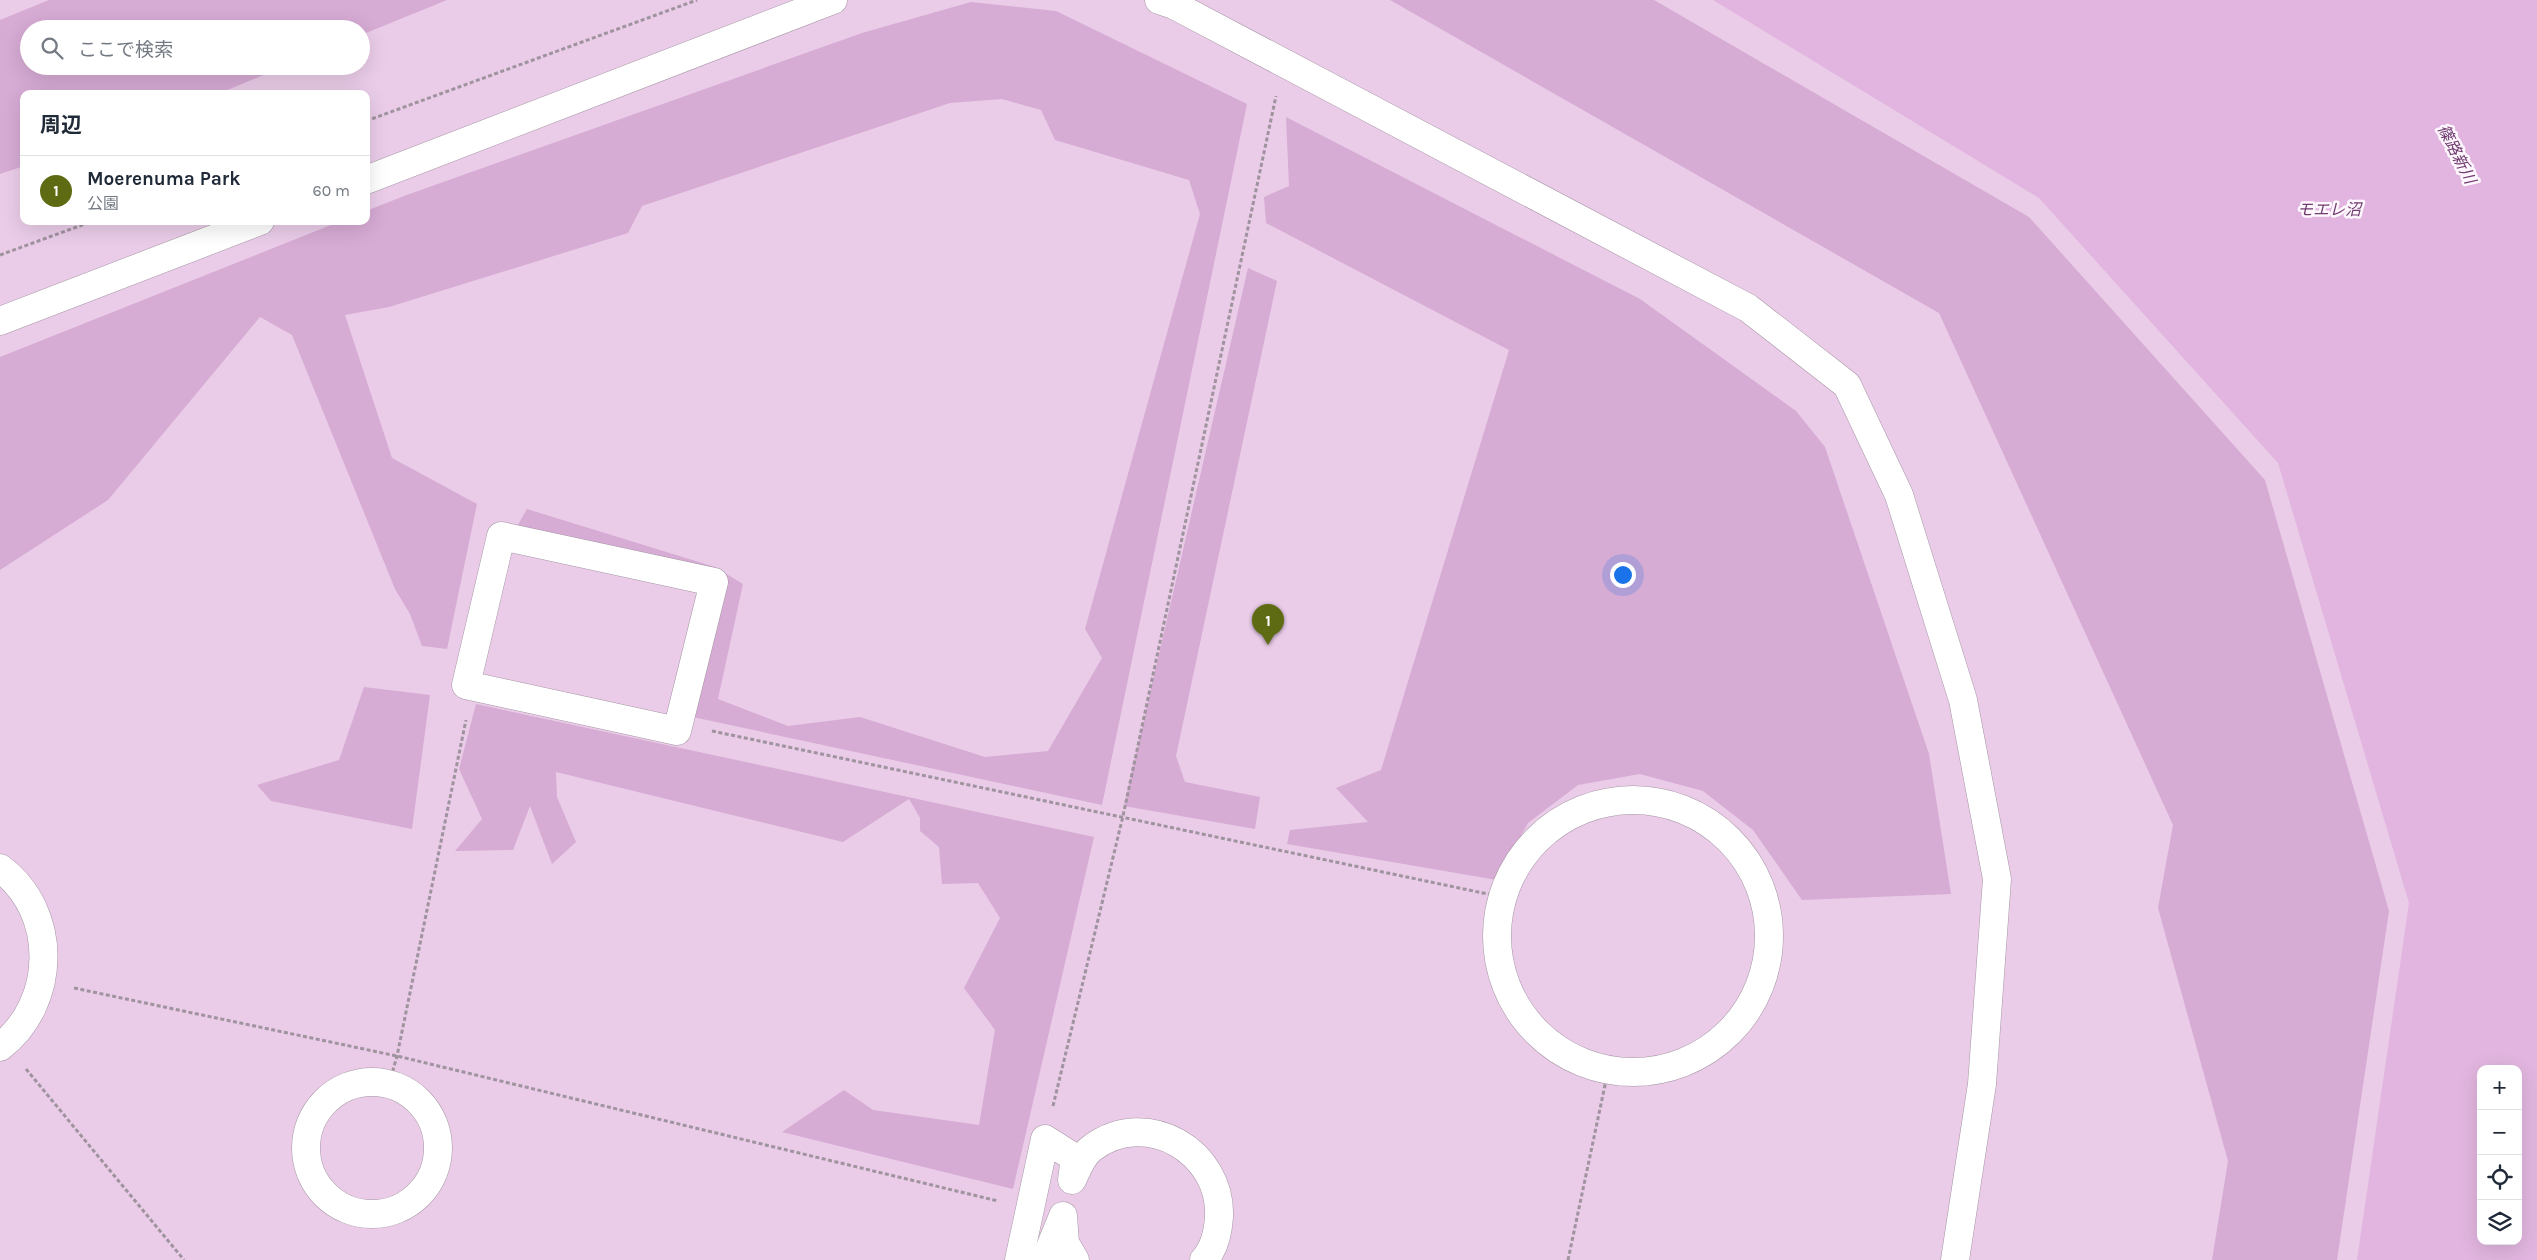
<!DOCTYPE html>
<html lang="ja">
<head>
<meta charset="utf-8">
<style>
	body { margin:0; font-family:Karla,"Noto Sans JP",sans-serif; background:#f6f6f7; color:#1f2937 }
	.controls { position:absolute; right:15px; bottom:15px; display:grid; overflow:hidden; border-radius:10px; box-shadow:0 5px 20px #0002 }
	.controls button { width:45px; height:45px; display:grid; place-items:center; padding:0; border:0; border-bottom:1px solid #e0e1e3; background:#fff; color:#1f2937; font:25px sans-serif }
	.you { position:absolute; left:1622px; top:574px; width:18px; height:18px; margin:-12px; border:4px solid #fff; border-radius:50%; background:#1a73e8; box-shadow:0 0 0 8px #1a73e833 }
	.badge { display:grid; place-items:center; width:32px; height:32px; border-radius:50%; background:#5e6b12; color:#fff; font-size:16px; font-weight:700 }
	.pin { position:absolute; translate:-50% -41px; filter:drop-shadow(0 1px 2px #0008) }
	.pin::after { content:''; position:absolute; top:26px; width:18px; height:15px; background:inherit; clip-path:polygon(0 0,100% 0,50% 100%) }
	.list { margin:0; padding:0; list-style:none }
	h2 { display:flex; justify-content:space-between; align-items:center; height:65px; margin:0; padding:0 20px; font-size:21px }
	h2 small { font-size:16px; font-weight:400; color:#747a83 }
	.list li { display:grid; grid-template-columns:32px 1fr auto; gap:15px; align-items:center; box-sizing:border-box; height:70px; padding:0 20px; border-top:1px solid #e0e1e3 }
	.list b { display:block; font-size:19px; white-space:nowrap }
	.list p { margin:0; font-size:16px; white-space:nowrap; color:#747a83 }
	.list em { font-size:16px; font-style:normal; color:#747a83 }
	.icon { flex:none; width:28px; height:28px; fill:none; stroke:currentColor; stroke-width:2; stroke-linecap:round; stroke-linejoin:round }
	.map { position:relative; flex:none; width:2537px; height:1260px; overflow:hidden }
	.search { position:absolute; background:#fff; box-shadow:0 5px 20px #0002; left:20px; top:20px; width:350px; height:55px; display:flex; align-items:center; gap:12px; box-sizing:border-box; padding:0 18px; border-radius:28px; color:#747a83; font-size:19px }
	.panel { position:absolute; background:#fff; box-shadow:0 5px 20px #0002; left:20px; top:90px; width:350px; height:135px; border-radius:10px }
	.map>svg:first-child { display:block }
	.green { fill:#eacce8; fill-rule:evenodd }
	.forest { fill:#d6abd4 }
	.water { fill:#e1b5df; fill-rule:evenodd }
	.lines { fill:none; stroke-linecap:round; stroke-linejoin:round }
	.minor-casing { stroke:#a696a5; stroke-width:29 }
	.path { stroke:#9f939e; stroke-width:3; stroke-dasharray:4 2.5; stroke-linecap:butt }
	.minor { stroke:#fff; stroke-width:28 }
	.labels { text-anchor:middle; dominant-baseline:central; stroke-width:5; stroke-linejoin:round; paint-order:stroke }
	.water-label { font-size:16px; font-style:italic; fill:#703b6f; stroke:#fef7fe }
</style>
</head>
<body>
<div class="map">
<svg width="2537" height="1260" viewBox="0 0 2537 1260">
	<rect width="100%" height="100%" fill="#f7e7f6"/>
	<!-- green -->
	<path class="green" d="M0,0H2537V1260H0ZM29,29H361V66H29ZM24,94H366V221H24ZM2481,1069H2518V1241H2481Z"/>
	<!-- forest -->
	<g class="forest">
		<polygon points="49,0 447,0 361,35 361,29 29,29 29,66 285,66 218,94 24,94 24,166 0,174 0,20"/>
		<polygon points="1390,0 1654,0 2029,217 2265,480 2389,911 2337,1260 2212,1260 2228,1161 2158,908 2173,825 1939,313"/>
		<polygon points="971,2 1056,11 1247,104 1102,805 688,716 721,577 516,528 527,509 715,567 743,584 718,699 788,726 860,717 985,757 1048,751 1102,658 1085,629 1200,214 1189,180 1055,140 1041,110 1002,99 950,103 642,206 628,233 389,307 345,315 392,458 477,504 447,649 422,646 410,614 395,589 292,335 260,317 108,500 0,570 0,357 341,221 366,221 366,211 404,196 862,33"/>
		<polygon points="1286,117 1640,299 1796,411 1825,447 1929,754 1951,894 1802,900 1753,830 1703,791 1640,774 1578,785 1528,823 1497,880 1287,844 1290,830 1368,822 1336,788 1381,770 1509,350 1266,223 1264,197 1289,186"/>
		<polygon points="1248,268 1277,281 1176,756 1185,782 1260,797 1255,829 1124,806"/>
		<polygon points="364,687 430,695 412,829 271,801 257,785 339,760"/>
		<polygon points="476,704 1094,837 1013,1189 782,1132 844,1090 873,1110 979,1125 995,1030 964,988 1000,918 978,883 942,884 939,847 920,831 920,818 909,799 843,842 556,772 557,797 576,842 552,864 530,806 513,850 455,851 482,819 459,769"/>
	</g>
	<!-- water -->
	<path class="water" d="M1713,0H2537V1260H2357L2409,903L2278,463L2039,198ZM2481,1069H2518V1241H2481Z"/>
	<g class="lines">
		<!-- minor casing -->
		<g class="minor-casing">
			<g id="minor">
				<polyline points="1159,0 1174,5 1748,308 1847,385 1899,495 1963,700 1997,879 1982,1084 1955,1260"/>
				<polyline points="366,180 833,0"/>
				<polyline points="0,321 260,221"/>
				<polygon points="501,536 714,582 677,731 466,685"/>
				<circle cx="1633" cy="936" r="136"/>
				<path d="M0,868C59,912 57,1003 0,1047"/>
				<circle cx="372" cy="1148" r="66"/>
				<path d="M1019,1260L1045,1139L1075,1158L1072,1180C1077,1170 1082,1155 1092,1148C1147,1107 1222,1152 1219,1217C1218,1232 1214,1249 1204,1260"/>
				<polyline points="1045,1260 1063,1216 1065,1243 1075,1260"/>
			</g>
		</g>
		<!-- path -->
		<g class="path">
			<polyline points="366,121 697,0"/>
			<polyline points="0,255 93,221"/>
			<polyline points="712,731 1502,897"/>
			<polyline points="74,988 397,1056 998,1201"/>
			<polyline points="26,1069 184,1260"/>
			<polyline points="389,1084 397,1056 466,720"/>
			<polyline points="1053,1106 1123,816 1276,96"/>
			<polyline points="1568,1260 1608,1071"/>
		</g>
		<!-- minor -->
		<use href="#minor" class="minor"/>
	</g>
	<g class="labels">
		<!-- water labels -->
		<g class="water-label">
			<text transform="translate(2457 154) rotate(63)">篠路新川</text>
			<text x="2329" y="209">モエレ沼</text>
		</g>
	</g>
</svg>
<div class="controls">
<button>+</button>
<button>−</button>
<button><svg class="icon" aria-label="locate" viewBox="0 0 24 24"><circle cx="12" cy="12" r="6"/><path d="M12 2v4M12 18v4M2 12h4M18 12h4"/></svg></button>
<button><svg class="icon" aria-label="layers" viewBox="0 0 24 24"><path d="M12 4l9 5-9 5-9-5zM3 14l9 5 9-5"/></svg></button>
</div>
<div class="you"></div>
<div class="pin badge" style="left:1268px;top:645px">1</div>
<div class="search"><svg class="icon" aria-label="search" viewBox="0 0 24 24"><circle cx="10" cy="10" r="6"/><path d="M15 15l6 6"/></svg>ここで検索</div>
<section class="panel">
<h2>周辺<small></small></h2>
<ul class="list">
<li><span class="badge">1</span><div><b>Moerenuma Park</b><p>公園</p></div><em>60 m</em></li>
</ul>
</section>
</div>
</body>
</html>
